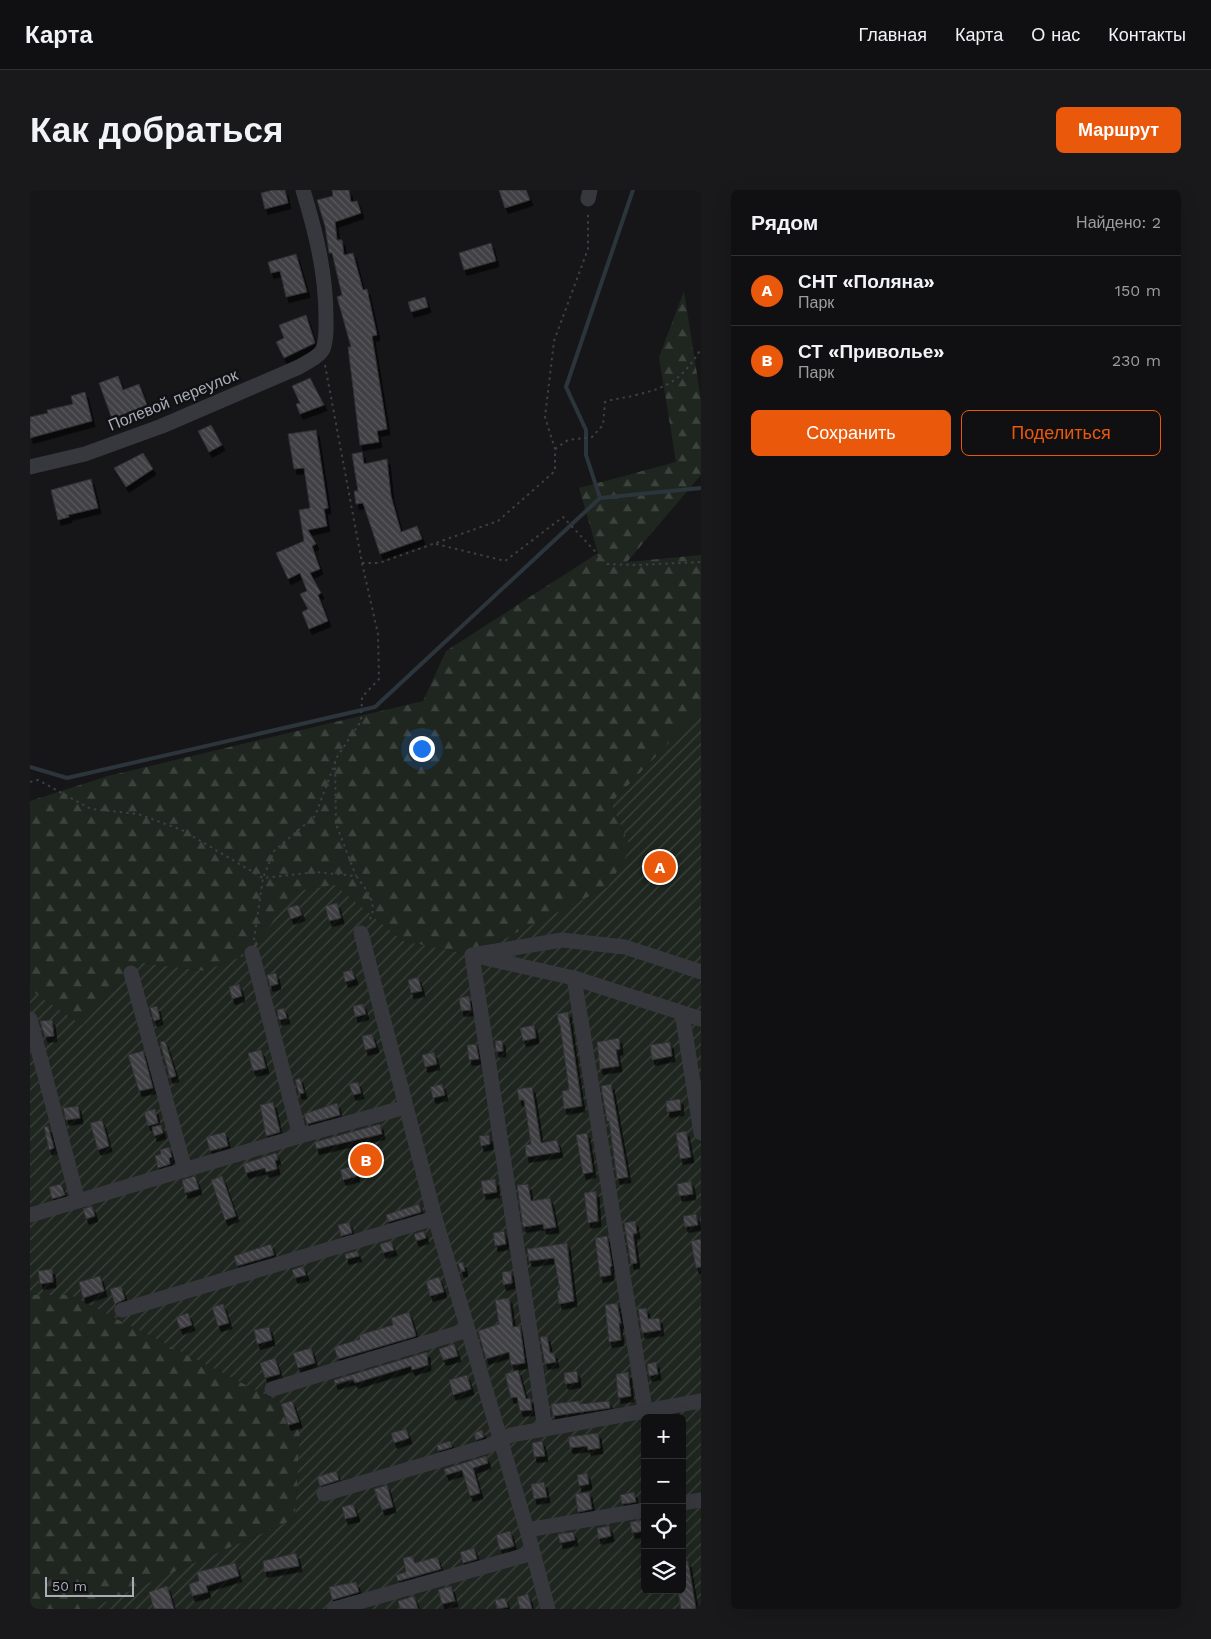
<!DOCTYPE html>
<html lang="ru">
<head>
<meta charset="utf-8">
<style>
	body { margin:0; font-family:"Work Sans",sans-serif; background:#19191b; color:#f1f3f6 }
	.controls { position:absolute; right:15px; bottom:15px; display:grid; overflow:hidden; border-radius:8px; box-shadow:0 5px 20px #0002 }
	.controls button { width:45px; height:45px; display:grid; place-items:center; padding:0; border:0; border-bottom:1px solid #303032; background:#101012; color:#f1f3f6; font:25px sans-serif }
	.scale { position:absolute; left:15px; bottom:12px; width:89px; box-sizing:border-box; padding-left:5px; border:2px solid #a8adb8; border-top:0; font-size:14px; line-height:18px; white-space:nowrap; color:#a8adb8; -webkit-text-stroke:4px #111113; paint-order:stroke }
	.you { position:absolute; left:391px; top:558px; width:18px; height:18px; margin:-12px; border:4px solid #fff; border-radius:50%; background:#1a73e8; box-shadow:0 0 0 8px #1a73e833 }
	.badge { display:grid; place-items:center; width:32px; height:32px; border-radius:50%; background:#ea580c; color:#fff; font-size:16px; font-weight:700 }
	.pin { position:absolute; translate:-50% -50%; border:2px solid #fff; box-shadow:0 1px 5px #0006 }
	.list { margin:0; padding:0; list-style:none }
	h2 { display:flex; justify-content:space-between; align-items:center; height:65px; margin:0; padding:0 20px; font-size:21px }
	h2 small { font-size:16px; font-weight:400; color:#9c9d9f }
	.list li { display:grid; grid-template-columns:32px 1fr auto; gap:15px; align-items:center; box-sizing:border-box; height:70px; padding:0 20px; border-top:1px solid #303032 }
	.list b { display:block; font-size:19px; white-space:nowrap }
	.list p { margin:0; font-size:16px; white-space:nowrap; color:#9c9d9f }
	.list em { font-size:16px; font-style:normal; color:#9c9d9f }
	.actions { display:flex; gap:10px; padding:15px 20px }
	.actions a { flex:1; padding:11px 0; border:1px solid #ea580c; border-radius:8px; text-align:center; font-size:18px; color:#ea580c }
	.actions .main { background:#ea580c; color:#fff }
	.icon { flex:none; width:28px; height:28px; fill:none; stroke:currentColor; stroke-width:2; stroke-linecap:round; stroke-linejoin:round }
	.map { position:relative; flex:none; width:671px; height:1419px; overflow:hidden; border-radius:8px }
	header { display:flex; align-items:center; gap:30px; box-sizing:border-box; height:70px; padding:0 25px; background:#101012; border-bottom:1px solid #303032 }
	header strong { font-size:24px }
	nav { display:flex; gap:28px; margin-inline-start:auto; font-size:18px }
	.intro { display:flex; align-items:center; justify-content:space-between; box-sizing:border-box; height:120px; padding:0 30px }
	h1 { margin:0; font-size:35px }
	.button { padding:12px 22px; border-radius:8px; background:#ea580c; color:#fff; font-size:18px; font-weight:700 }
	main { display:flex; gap:30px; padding:0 30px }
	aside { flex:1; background:#101012; border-radius:8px; box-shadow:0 5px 20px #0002 }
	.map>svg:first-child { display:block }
	.forest { fill:url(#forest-firs) }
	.garden { fill:url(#garden-furrows); fill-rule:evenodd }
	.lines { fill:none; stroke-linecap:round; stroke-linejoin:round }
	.stream { stroke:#2c353c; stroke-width:4 }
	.building { fill:url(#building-back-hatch); stroke:#303034; filter:url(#shadow) }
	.path { stroke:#3d3f44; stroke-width:2; stroke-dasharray:2.5 4; stroke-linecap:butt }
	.minor { stroke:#37383d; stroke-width:15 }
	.labels { text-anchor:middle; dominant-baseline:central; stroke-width:5; stroke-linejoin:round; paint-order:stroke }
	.street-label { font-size:16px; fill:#a8adb8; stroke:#111113 }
</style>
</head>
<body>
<header>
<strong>Карта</strong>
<nav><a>Главная</a><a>Карта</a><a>О нас</a><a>Контакты</a></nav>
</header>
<div class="intro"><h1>Как добраться</h1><a class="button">Маршрут</a></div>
<main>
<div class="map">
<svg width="671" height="1419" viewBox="0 0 671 1419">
	<defs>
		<pattern id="forest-firs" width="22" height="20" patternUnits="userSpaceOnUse" patternTransform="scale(1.25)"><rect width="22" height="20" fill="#1e261f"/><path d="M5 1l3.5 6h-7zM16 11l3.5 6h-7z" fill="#3c433d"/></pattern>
		<pattern id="garden-furrows" width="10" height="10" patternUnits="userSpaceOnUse" patternTransform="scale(1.25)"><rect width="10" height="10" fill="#1e261f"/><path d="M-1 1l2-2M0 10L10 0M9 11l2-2" fill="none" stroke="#3c433d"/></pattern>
		<pattern id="building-back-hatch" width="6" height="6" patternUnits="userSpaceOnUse" patternTransform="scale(1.25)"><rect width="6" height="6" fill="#404145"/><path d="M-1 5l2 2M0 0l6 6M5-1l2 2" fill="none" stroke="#595a5e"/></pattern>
		<filter id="shadow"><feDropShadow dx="3" dy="5.5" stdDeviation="0" flood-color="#0009"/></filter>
	</defs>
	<rect width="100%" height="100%" fill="#161618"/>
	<!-- forest -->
	<g class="forest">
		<polygon points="654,101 671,210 671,285 597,372 671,365 671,520 581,613 601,658 578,697 442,765 373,751 305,695 222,763 175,781 107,772 52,835 0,800 0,611 78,586 393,511 416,461 568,363 549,298 646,272 629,167"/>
		<polygon points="0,1105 40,1105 271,1223 265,1329 59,1419 0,1419"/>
	</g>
	<!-- garden -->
	<path class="garden" d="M671,520V1419H59L265,1329L271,1223L40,1105H0V800L52,835L107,772L174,781L222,763L262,702L305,695L373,751L442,765L578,697L601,658L581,613ZM615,1228H652V1400H615Z"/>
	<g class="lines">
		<!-- stream -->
		<g class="stream">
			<polyline points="570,308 556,265 556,240 536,197 603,0"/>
			<polyline points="0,577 37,588 345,517 570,308 671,298"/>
		</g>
	</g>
	<!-- building -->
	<g class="building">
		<polygon points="243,0 255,0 258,13 235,19 231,3"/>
		<polygon points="302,0 319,0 321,12 327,11 331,23 305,32 307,50 312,50 314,65 323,63 333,100 337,99 347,145 342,146 357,239 347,241 349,252 330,255 318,157 321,157 307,107 312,105 302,63 299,63 295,36 287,10 303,6"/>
		<polygon points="469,0 496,0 500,10 475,18"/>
		<polygon points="461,53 466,71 434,80 429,63"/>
		<polygon points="266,64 277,102 256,107 250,81 241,83 238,72"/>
		<polygon points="395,107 398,117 381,122 378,112"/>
		<polygon points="276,125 285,153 254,168 246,152 254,148 249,135"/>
		<polygon points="88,186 93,200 109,194 117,215 82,229 69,193"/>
		<polygon points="280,188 294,215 270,224 266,214 270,213 262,196"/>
		<polygon points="55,202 62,231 0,248 0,227 18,223 17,220 43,214 41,206"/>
		<polygon points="181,235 192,255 179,262 168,241"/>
		<polygon points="286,240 298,318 294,319 297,336 278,340 286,354 282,356 290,379 280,383 291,403 288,405 298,431 279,439 272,422 278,419 270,404 277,401 270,383 258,389 246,363 274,351 269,320 280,318 274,278 264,279 258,244"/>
		<polygon points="332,262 334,274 357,269 361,306 371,342 387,336 392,349 350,364 333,313 326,314 324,301 328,301 322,264"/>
		<polygon points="113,263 123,279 96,297 84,278"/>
		<polygon points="61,289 68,318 38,325 39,327 28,330 21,300"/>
		<polygon points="307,713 311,728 299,731 295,716"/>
		<polygon points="268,715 272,725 261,729 257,718"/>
		<polygon points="322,780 325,789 315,792 313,782"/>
		<polygon points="246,783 248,794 240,796 237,785"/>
		<polygon points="388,787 392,801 381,803 378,790"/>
		<polygon points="209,794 212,806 202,809 199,797"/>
		<polygon points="439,806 441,820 431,821 429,808"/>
		<polygon points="333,814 336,824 325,827 323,816"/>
		<polygon points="127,816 130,829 124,831 120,818"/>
		<polygon points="254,818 257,828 249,830 247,820"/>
		<polygon points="538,822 552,916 534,919 532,901 539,900 530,835 529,835 527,824"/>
		<polygon points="22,830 24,846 15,847 10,831"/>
		<polygon points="504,835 506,848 493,851 490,838"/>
		<polygon points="342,844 346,857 335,860 332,846"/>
		<polygon points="589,848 590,859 586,860 589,876 570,879 567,852"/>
		<polygon points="472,850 473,861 466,862 465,851"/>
		<polygon points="135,851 146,886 140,888 130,852"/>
		<polygon points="640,852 642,866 622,870 620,855"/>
		<polygon points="446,854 449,869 439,870 437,855"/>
		<polygon points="231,860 236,878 223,881 218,863"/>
		<polygon points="113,861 123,898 109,901 98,865"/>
		<polygon points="404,862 407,874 395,877 392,865"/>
		<polygon points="270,888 274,903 269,904 265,890"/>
		<polygon points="328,892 331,903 323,905 319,894"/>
		<polygon points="412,894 415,905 403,908 400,897"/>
		<polygon points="581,894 598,987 587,989 579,931 577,931 571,896"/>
		<polygon points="502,897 511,953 527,950 530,962 496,967 495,955 501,954 494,910 489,910 487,899"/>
		<polygon points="650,909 651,920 637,922 636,911"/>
		<polygon points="243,912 250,942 236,946 230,915"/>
		<polygon points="307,913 310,925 277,934 274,924"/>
		<polygon points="48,916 50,928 36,930 33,918"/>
		<polygon points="125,919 128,933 118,936 114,922"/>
		<polygon points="72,930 79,956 68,960 60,933"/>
		<polygon points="350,934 352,944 286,959 285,952"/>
		<polygon points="131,935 133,943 124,946 122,937"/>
		<polygon points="18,936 24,958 19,960 14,937"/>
		<polygon points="656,941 661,967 650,969 646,943"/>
		<polygon points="195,942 198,956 180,961 176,947"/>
		<polygon points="557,943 563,982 553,984 546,945"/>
		<polygon points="459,945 460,954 451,956 449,946"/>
		<polygon points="139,957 142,967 139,968 140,974 128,978 125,966 131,964 130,960"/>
		<polygon points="246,963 248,970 245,970 247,979 236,982 235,978 216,983 213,974"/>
		<polygon points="324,975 327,986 313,990 310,980"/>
		<polygon points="165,986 169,999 155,1003 152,990"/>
		<polygon points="192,986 206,1026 195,1030 181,990"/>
		<polygon points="465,989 467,1002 453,1004 451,991"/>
		<polygon points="661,991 663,1004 649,1006 647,994"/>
		<polygon points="31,994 35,1005 22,1009 19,997"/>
		<polygon points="498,994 501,1011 520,1008 526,1037 514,1039 513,1034 493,1037 487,995"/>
		<polygon points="566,1001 568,1031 558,1033 554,1003"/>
		<polygon points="389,1014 391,1022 358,1032 356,1025"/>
		<polygon points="62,1016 65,1026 56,1029 53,1019"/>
		<polygon points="666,1024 668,1035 655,1037 653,1026"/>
		<polygon points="605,1031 607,1043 603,1044 607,1073 601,1074 594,1033"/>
		<polygon points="319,1032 322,1043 311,1046 308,1035"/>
		<polygon points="394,1041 396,1048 386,1051 384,1044"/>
		<polygon points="474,1041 476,1054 465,1056 463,1043"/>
		<polygon points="577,1046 582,1076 580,1077 581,1085 570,1087 565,1048"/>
		<polygon points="671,1049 671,1077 666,1078 661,1051"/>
		<polygon points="361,1051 364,1060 353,1063 350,1054"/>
		<polygon points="537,1053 544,1111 529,1114 527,1101 530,1100 524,1068 499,1071 497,1059"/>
		<polygon points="241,1054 244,1065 207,1076 204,1066"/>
		<polygon points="327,1061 329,1066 316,1069 315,1064"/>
		<polygon points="433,1072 435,1081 431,1082 428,1073"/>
		<polygon points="273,1076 276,1085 265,1088 262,1080"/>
		<polygon points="22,1079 23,1092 10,1094 8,1081"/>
		<polygon points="481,1081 482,1093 473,1095 472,1082"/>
		<polygon points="70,1086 74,1101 53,1108 49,1092"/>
		<polygon points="409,1087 414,1102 400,1106 396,1091"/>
		<polygon points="91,1096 95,1109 85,1114 80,1099"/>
		<polygon points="479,1108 483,1137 490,1136 495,1173 481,1175 479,1162 456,1169 448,1141 469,1134 465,1110"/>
		<polygon points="587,1113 591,1133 589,1133 591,1150 579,1152 575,1115"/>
		<polygon points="193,1114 199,1133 188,1136 182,1117"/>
		<polygon points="616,1118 618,1129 629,1128 631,1140 612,1143 608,1119"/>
		<polygon points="379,1122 386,1146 308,1169 304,1157 330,1149 329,1145 363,1135 361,1128"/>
		<polygon points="158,1123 162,1135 150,1139 146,1127"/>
		<polygon points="239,1137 242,1150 227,1154 224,1140"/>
		<polygon points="517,1146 520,1163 524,1163 526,1172 515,1174 510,1147"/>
		<polygon points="424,1154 428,1166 413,1170 409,1159"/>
		<polygon points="281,1158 285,1173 268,1178 263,1163"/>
		<polygon points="397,1162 398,1175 382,1180 381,1176 325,1193 323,1189 305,1194 304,1190"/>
		<polygon points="245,1168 250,1184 235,1188 230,1173"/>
		<polygon points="626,1172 628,1184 619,1186 617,1174"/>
		<polygon points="488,1180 496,1209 500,1208 502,1220 490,1221 487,1207 481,1208 475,1184"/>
		<polygon points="547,1181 548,1192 535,1194 534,1183"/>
		<polygon points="598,1182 601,1206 588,1208 586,1184"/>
		<polygon points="437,1185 441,1199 423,1205 419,1190"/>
		<polygon points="262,1211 269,1232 258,1235 251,1214"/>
		<polygon points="549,1211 550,1214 579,1211 580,1218 523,1226 521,1214"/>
		<polygon points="376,1239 379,1248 364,1253 361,1243"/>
		<polygon points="452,1240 454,1247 446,1250 444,1243"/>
		<polygon points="568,1243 570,1258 558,1260 557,1256 540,1258 538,1247"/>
		<polygon points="420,1251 422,1257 408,1261 407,1255"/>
		<polygon points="512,1251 515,1266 504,1267 502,1253"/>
		<polygon points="456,1266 458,1273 443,1278 450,1303 440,1306 432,1280 416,1285 414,1279"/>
		<polygon points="306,1281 309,1290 290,1296 287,1287"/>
		<polygon points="557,1283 559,1294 549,1296 547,1285"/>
		<polygon points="514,1292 517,1307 504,1309 501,1294"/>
		<polygon points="357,1295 363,1317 352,1320 344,1299"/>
		<polygon points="559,1302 562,1319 548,1322 545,1304"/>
		<polygon points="604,1302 606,1312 592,1314 590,1305"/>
		<polygon points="323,1314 327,1326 315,1329 312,1317"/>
		<polygon points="614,1330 615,1341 602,1343 600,1332"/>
		<polygon points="579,1336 581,1346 568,1349 567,1338"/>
		<polygon points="480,1341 484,1356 470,1360 466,1345"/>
		<polygon points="543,1342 545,1350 530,1353 528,1344"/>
		<polygon points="444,1358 447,1369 433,1373 430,1362"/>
		<polygon points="266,1363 269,1376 234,1382 233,1371"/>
		<polygon points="382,1366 385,1373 407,1367 411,1379 368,1391 366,1385 376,1382 373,1368"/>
		<polygon points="652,1371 658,1371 666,1419 651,1419 648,1401 652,1400"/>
		<polygon points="205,1373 209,1386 176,1396 178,1402 162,1406 159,1394 169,1391 167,1382"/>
		<polygon points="326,1392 329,1402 302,1410 299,1397"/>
		<polygon points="137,1396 144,1419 124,1419 119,1402"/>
		<polygon points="421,1396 425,1411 412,1414 408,1400"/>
		<polygon points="498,1404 502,1419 490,1419 487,1407"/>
		<polygon points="384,1406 388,1419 370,1419 368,1411"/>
		<polygon points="475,1408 478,1417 467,1419 465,1410"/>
	</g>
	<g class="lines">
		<!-- path -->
		<g class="path">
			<polyline points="295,175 332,373 348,444 349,489 332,507 331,531 305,570 306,634 326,686"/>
			<path d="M525,259L538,250L562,247L573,235L575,212C586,208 595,208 606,205C640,197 652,189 671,159"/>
			<polyline points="406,354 475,371 533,327 577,374 606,375 671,372"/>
			<polyline points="332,373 349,373 468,331 525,281 525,259 515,227 524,151 558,59 558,21"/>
			<path d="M0,592L8,590L61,619L108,624L152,640L233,688L286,682L326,686C337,700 350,716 338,732"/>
			<polyline points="224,750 233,688 244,661 285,626 305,573"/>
		</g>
		<!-- minor -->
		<g class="minor">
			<polyline points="558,9 560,0"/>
			<path d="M0,277L55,264L132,236L269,177C277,172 289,167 293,159C297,149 296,138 296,128C296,83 286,43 273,0"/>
			<polyline points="331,743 405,1028 497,1340 518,1419"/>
			<polyline points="222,763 270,946 376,917"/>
			<polyline points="451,767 544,788 671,829"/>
			<polyline points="101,783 155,980"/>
			<polyline points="544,788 615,1219"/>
			<polyline points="652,823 671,943"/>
			<polyline points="0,829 48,1011"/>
			<polyline points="0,1025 270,946"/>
			<polyline points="92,1120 405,1028"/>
			<polyline points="242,1199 438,1140"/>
			<polyline points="515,1238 442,765 532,750 595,757 671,782"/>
			<polyline points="294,1304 458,1256 481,1245 671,1211"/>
			<polyline points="652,1313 671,1310"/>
			<polyline points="497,1340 615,1320"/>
			<polyline points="304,1419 503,1363"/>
		</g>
	</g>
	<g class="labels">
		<!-- street labels -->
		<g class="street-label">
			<text transform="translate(143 210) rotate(-22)">Полевой переулок</text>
		</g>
	</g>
</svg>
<div class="controls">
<button>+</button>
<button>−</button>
<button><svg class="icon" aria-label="locate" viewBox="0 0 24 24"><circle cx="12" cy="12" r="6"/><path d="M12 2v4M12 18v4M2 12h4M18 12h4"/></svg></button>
<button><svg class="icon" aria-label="layers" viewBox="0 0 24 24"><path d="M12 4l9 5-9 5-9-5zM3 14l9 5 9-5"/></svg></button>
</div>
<div class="scale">50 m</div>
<div class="you"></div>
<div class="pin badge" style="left:630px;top:677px">A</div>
<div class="pin badge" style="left:336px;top:970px">B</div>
</div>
<aside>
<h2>Рядом<small>Найдено: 2</small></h2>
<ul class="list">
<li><span class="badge">A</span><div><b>СНТ «Поляна»</b><p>Парк</p></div><em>150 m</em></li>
<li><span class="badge">B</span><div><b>СТ «Приволье»</b><p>Парк</p></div><em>230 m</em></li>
</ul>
<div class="actions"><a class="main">Сохранить</a><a>Поделиться</a></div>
</aside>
</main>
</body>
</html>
